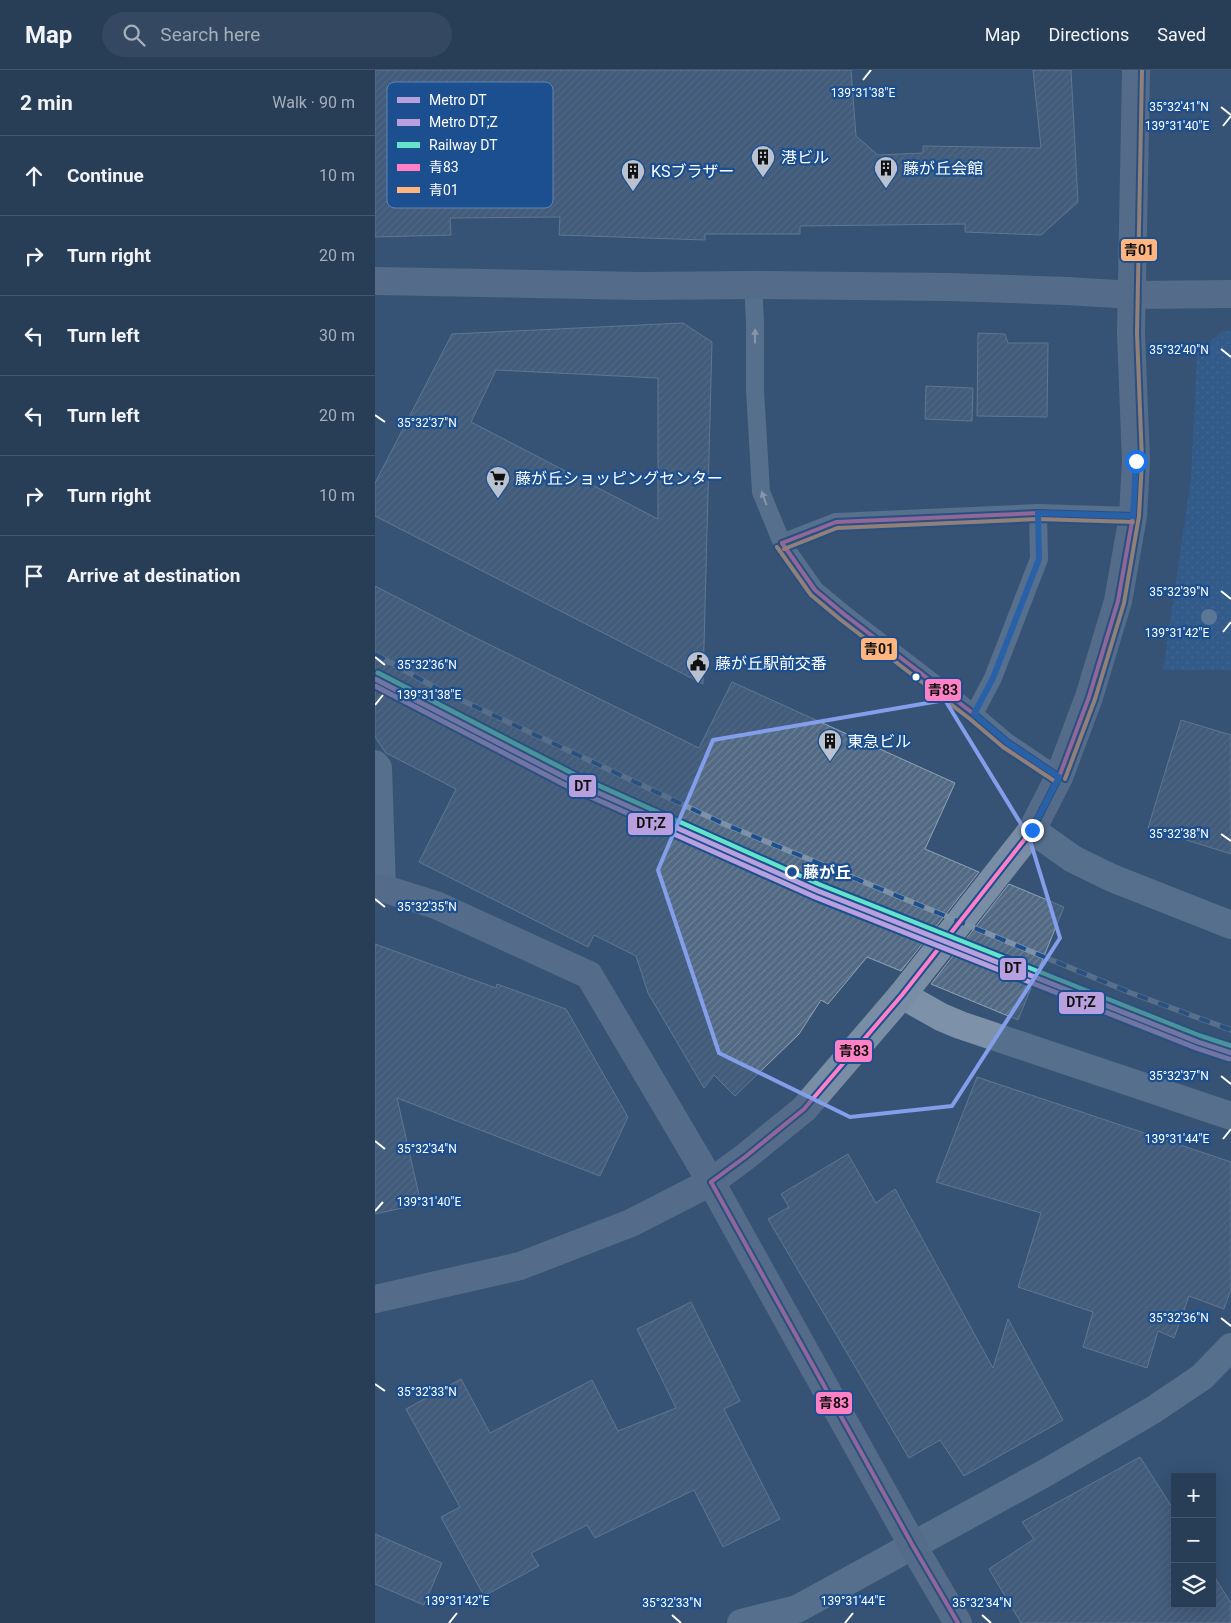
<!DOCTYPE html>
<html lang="en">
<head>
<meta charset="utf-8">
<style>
	body { margin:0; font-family:Roboto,"Noto Sans JP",sans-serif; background:#344961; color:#f1f3f6 }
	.controls { position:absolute; right:15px; bottom:15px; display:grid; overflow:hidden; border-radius:0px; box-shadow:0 5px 20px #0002 }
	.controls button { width:45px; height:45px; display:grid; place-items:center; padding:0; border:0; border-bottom:1px solid #44576d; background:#283e57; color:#f1f3f6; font:25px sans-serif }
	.stop { position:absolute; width:15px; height:15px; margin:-11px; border:4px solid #1a73e8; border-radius:50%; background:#fff }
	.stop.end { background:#1a73e8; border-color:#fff; box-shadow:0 1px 5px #0008 }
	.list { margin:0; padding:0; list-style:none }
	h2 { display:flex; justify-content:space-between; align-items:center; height:65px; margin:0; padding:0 20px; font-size:21px }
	h2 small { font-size:16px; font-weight:400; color:#a5aeba }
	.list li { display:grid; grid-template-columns:32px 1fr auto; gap:15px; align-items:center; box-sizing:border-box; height:80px; padding:0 20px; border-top:1px solid #44576d }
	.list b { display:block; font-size:19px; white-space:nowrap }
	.list em { font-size:16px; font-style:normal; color:#a5aeba }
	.icon { flex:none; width:28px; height:28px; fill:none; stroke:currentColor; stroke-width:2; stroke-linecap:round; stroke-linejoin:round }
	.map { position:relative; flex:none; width:856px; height:1553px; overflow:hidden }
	header { display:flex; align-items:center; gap:30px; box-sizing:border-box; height:70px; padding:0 25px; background:#283e57; border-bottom:1px solid #44576d }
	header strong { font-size:24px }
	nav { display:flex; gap:28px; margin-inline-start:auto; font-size:18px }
	.search { width:350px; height:45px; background:#344961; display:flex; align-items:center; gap:12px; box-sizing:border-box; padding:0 18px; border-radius:28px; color:#a5aeba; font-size:19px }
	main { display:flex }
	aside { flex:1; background:#283e57 }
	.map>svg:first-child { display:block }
	.grass { fill:url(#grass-dots) }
	.building { fill:url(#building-hatch); stroke:#92a2b6; fill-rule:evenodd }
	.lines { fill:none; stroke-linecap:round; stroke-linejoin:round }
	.lane { stroke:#7d92a8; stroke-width:18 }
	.street { stroke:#7d92a8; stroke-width:28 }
	.secondary { stroke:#798da4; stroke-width:28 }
	.rail-casing { stroke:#7e92a7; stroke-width:5.5 }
	.rail { stroke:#1b4f8f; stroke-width:4; stroke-dasharray:11; stroke-linecap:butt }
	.bus-1-casing { stroke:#1b4f8f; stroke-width:8 }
	.bus-2-casing { stroke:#1b4f8f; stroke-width:8 }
	.bus-1 { stroke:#ff80c5; stroke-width:4 }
	.bus-2 { stroke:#ffb580; stroke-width:4 }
	.rail-1-casing { stroke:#1b4f8f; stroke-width:9 }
	.rail-1 { stroke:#63e3c9; stroke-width:5 }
	.metro-1-casing { stroke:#1b4f8f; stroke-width:9 }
	.metro-2-casing { stroke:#1b4f8f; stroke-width:9 }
	.metro-1 { stroke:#b8a0de; stroke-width:5 }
	.metro-2 { stroke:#b8a0de; stroke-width:5 }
	.tree { fill:#8aa2be }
	.oneway { fill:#e5e9ee }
	.route { stroke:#1a73e8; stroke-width:6 }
	.marked { fill:none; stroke:#839eea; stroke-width:4; stroke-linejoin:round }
	.ticks { fill:none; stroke:#fff; stroke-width:2 }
	.bus-dot { fill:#fff; stroke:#1b4f8f; stroke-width:2 }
	.stop-dot { fill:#1b4f8f; stroke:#fff; stroke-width:2.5 }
	.labels { text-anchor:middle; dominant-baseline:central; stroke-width:4.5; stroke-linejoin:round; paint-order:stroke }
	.poi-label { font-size:16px; fill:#fff; stroke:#1b4f8f; text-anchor:start }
	.stop-label { font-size:16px; font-weight:bold; fill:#fff; stroke:#1b4f8f; text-anchor:start }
	.key { fill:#1b4f8f; stroke:#5f84b1; stroke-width:1 }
	.key-label { font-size:14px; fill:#fff }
	.ticks-label { font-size:12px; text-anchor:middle; fill:#fff; stroke:#1b4f8f; stroke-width:4.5; stroke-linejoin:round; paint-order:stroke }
	.line-badge { stroke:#1b4f8f; stroke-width:2 }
	.pale-badge-label { font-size:14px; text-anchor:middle; font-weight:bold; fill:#111 }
</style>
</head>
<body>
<header>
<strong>Map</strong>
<div class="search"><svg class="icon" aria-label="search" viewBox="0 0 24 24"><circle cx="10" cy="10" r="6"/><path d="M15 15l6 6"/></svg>Search here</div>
<nav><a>Map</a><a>Directions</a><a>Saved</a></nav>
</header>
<main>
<aside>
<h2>2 min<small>Walk · 90 m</small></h2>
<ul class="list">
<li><svg class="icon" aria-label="ahead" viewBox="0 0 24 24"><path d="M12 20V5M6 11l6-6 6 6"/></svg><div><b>Continue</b></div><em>10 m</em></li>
<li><svg class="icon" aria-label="right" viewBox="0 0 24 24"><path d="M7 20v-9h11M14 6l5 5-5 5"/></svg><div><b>Turn right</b></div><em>20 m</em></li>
<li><svg class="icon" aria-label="left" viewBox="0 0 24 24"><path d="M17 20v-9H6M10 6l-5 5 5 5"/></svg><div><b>Turn left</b></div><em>30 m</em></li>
<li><svg class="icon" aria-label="left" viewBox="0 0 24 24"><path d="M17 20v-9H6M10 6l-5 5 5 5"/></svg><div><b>Turn left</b></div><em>20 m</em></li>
<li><svg class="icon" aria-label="right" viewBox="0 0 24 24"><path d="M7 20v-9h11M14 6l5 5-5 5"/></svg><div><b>Turn right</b></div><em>10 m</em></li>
<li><svg class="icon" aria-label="arrive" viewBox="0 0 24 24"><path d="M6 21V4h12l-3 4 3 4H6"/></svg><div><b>Arrive at destination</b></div></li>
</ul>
</aside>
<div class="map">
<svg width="856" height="1553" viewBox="0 0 856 1553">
	<defs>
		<pattern id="grass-dots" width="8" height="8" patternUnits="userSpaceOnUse" patternTransform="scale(1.25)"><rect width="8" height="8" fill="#2f66a5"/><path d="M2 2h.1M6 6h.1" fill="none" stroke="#4e7db2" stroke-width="1.8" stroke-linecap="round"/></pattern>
		<pattern id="building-hatch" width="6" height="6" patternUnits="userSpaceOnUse" patternTransform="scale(1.25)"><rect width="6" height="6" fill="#526984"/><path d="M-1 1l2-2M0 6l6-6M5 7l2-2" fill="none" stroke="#6c8096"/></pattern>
	</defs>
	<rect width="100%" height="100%" fill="#365274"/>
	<!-- grass -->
	<polygon class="grass" points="847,261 856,261 856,600 788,600 816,408 822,283"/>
	<!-- building -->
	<g class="building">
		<polygon points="0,0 476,0 481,66 503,85 548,83 548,76 666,78 658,0 696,0 703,132 666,165 590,162 590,154 425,156 425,164 330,164 330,170 184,165 185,147 75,148 76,165 0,167"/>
		<path d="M308,253L337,272L328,614L0,446V413L77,264ZM121,300L283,308V449L96,352Z"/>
		<polygon points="603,263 630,264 633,273 673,273 672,347 602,346"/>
		<polygon points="551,316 598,318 597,351 550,349"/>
		<polygon points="0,516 93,564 324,678 357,612 580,713 550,779 604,802 526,901 492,887 453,934 446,930 424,964 360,1026 339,1005 329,1018 273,923 261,886 219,865 213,877 44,792 81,719 11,683 0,667"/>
		<polygon points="806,650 856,665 856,784 773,758"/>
		<polygon points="634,814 689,837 643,950 556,914"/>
		<polygon points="0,874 121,918 122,914 191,939 253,1047 225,1106 22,1028 46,1134 0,1144"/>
		<polygon points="602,1007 856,1092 856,1219 849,1239 814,1226 799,1268 783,1261 772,1298 708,1277 718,1242 643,1217 666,1143 561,1112"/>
		<polygon points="473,1084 501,1133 520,1119 618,1298 633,1249 688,1350 589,1406 565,1370 534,1388 393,1149 414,1137 406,1124"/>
		<polygon points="316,1232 365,1331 349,1339 405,1449 348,1477 319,1420 220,1468 212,1455 156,1483 164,1496 109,1526 66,1447 85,1437 31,1339 86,1309 115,1363 217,1310 243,1361 301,1338 262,1259"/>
		<polygon points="765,1387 800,1442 800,1534 837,1534 837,1503 856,1533 856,1553 646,1553 614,1499 659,1469 647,1452"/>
		<polygon points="0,1464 67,1493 49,1535 0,1514"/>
	</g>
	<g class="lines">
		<!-- lane -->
		<g class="lane">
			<polyline points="378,215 380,251 380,320 386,422 407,473 440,520 470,545 599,644 632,672 684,707"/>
			<polyline points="407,473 461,452 663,443 758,446"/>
			<polyline points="599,644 618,608 664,489 663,443"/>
		</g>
		<!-- street -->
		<g class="street">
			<polyline points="0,694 3,698 7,818"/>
			<polyline points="657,760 698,789 737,808 856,855"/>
			<polyline points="527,925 566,947 585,955 856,1046"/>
			<polyline points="366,1553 422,1539 672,1402 778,1340 827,1307 856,1277"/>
		</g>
		<!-- secondary -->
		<g class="secondary">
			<polyline points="0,211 266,216 378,215 575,217 692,221 758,225 856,224"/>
			<polyline points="0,819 7,818 61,835 214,905 336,1112 538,1476 583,1553"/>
			<polyline points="0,1229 145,1196 256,1153 336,1112 370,1087 429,1039 527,925 657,760 684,707 714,627 743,531 758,446 761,391 756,263 761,0"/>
		</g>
		<!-- rail casing -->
		<g class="rail-casing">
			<polyline id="rail" points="0,584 63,619 349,754 756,923 856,960"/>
		</g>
		<!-- rail -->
		<use href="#rail" class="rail"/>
		<!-- bus-1 casing -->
		<g class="bus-1-casing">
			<g id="bus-1">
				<polyline points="407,473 440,520 470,545 599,644 632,672 684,707"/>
				<polyline points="336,1112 370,1087 429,1039 527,925 657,760 684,707 714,627 743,531 758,446 663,443 461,452 407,473"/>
				<polyline points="336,1112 538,1476 583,1553"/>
			</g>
		</g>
		<!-- bus-2 casing -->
		<g class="bus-2-casing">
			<g id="bus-2">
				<polyline points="402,477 436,525 466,550 595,649 628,677 681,712"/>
				<polyline points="409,479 462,458 663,449 758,452"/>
				<polyline points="690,709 720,629 749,533 764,446 767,391 762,263 767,0"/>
			</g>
		</g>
		<!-- bus-1 -->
		<use href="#bus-1" class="bus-1"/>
		<!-- bus-2 -->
		<use href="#bus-2" class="bus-2"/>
		<!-- rail-1 casing -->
		<g class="rail-1-casing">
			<polyline id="rail-1" points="3,603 202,706 445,815 825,966 856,976"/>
		</g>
		<!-- rail-1 -->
		<use href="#rail-1" class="rail-1"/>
		<!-- metro-1 casing -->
		<g class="metro-1-casing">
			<polyline id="metro-1" points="0,609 199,712 443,821 823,972 856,983"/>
		</g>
		<!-- metro-2 casing -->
		<g class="metro-2-casing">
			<polyline id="metro-2" points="0,616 196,718 440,827 821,978 854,989"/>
		</g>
		<!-- metro-1 -->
		<use href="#metro-1" class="metro-1"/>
		<!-- metro-2 -->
		<use href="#metro-2" class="metro-2"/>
	</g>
	<!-- trees -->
	<circle class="tree" cx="834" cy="547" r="8"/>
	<!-- one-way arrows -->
	<defs><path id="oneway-solid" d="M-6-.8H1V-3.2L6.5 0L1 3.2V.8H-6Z" transform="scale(1.25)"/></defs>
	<g class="oneway">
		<use href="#oneway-solid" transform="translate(380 266) rotate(-89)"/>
		<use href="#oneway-solid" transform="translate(389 428) rotate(-110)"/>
	</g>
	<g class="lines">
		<!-- route -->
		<polyline class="route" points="657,760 684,707 632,672 599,644 618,608 664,489 663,443 758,446 761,391"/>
	</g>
	<!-- marked area -->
	<path d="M0 0H856V1553H0ZM570,630L654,767L685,868L577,1036L475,1047L344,983L283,800L338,670Z" fill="#365274" fill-opacity=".55" fill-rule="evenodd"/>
	<path class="marked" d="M570,630L654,767L685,868L577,1036L475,1047L344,983L283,800L338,670Z"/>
	<!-- ticks -->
	<path class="ticks" d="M488,10L496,0M846,37L856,45M848,56L856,46M846,279L856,287M0,345L10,352M846,521L856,529M848,562L856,552M0,587L10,595M0,635L8,625M846,764L856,771M0,829L10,837M846,1006L856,1014M848,1069L856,1059M0,1071L10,1079M0,1141L8,1132M846,1248L856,1256M0,1314L10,1321M297,1545L306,1553M607,1545L616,1553M74,1553L82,1543M470,1553L478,1543"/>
	<!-- icons -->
	<defs>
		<g id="building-pin" transform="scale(1.25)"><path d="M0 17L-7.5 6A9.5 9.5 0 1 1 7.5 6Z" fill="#b9c2ce" stroke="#1b4f8f"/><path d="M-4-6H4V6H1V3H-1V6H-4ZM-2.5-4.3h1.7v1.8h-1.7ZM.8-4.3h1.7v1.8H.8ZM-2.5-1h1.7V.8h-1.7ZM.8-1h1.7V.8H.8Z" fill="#111"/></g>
		<g id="supermarket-pin" transform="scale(1.25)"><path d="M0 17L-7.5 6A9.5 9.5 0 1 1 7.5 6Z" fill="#b9c2ce" stroke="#1b4f8f"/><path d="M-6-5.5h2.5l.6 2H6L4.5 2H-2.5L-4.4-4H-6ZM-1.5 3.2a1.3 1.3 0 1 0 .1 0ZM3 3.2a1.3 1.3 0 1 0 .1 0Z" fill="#111"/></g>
		<g id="civic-pin" transform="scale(1.25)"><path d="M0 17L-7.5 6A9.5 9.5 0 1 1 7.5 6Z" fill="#b9c2ce" stroke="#1b4f8f"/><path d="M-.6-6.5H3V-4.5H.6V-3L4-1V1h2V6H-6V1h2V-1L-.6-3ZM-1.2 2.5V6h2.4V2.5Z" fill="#111"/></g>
	</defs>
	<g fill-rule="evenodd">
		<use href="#building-pin" x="388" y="87"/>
		<use href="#building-pin" x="511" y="98"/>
		<use href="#building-pin" x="258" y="101"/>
		<use href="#supermarket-pin" x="123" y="408"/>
		<use href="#civic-pin" x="323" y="593"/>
		<use href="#building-pin" x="455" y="671"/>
	</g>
	<!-- markers -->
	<circle class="bus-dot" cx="541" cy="607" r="4.5"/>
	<circle class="stop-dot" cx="417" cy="802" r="6"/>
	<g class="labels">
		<!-- poi labels -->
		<g class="poi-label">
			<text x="406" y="87">港ビル</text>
			<text x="528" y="98">藤が丘会館</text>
			<text x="276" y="101">KSブラザー</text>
			<text x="140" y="408">藤が丘ショッピングセンター</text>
			<text x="340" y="593">藤が丘駅前交番</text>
			<text x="472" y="671">東急ビル</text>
		</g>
		<!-- stop labels -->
		<g class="stop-label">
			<text x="428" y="802">藤が丘</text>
		</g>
	</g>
	<!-- legend -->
	<rect x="12" y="12" width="166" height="126" rx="8" class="key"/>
	<rect x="22" y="27" width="23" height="6" fill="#b8a0de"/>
	<rect x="22" y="49" width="23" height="7" fill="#b8a0de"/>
	<rect x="22" y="72" width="23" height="6" fill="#63e3c9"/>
	<rect x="22" y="94" width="23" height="7" fill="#ff80c5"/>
	<rect x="22" y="117" width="23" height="6" fill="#ffb580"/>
	<g class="key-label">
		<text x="54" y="35">Metro DT</text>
		<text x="54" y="57">Metro DT;Z</text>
		<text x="54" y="80">Railway DT</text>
		<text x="54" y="102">青83</text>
		<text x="54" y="125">青01</text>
	</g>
	<g class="ticks-label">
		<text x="488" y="27">139°31'38"E</text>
		<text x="804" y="41">35°32'41"N</text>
		<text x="802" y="60">139°31'40"E</text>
		<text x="804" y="284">35°32'40"N</text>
		<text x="52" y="357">35°32'37"N</text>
		<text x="804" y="526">35°32'39"N</text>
		<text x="802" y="567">139°31'42"E</text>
		<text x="52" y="599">35°32'36"N</text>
		<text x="54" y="629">139°31'38"E</text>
		<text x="804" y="768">35°32'38"N</text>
		<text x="52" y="841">35°32'35"N</text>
		<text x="804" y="1010">35°32'37"N</text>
		<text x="802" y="1073">139°31'44"E</text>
		<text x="52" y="1083">35°32'34"N</text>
		<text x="54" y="1136">139°31'40"E</text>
		<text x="804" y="1252">35°32'36"N</text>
		<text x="52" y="1326">35°32'33"N</text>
		<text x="82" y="1535">139°31'42"E</text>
		<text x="478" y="1535">139°31'44"E</text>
		<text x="297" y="1537">35°32'33"N</text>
		<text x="607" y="1537">35°32'34"N</text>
	</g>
	<g class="line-badge">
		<rect x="745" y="168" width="38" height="24" rx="5" fill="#ffb580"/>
		<rect x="485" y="567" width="38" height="24" rx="5" fill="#ffb580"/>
		<rect x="549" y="608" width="38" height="24" rx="5" fill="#ff80c5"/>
		<rect x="193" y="704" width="29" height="24" rx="5" fill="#b8a0de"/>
		<rect x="252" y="742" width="47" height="24" rx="5" fill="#b8a0de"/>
		<rect x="624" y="887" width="28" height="24" rx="5" fill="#b8a0de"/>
		<rect x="683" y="921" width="47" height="24" rx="5" fill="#b8a0de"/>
		<rect x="459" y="969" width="39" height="24" rx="5" fill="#ff80c5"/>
		<rect x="440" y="1321" width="38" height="24" rx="5" fill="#ff80c5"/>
	</g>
	<g class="pale-badge-label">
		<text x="764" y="185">青01</text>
		<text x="504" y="584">青01</text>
		<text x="568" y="625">青83</text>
		<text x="208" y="721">DT</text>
		<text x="276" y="758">DT;Z</text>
		<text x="638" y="903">DT</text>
		<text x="706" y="937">DT;Z</text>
		<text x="479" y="986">青83</text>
		<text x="459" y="1338">青83</text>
	</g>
</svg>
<div class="controls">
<button>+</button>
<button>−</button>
<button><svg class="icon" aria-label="layers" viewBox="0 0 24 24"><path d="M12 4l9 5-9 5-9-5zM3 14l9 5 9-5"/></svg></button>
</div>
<div class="stop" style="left:761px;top:391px"></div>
<div class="stop end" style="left:657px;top:760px"></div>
</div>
</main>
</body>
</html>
